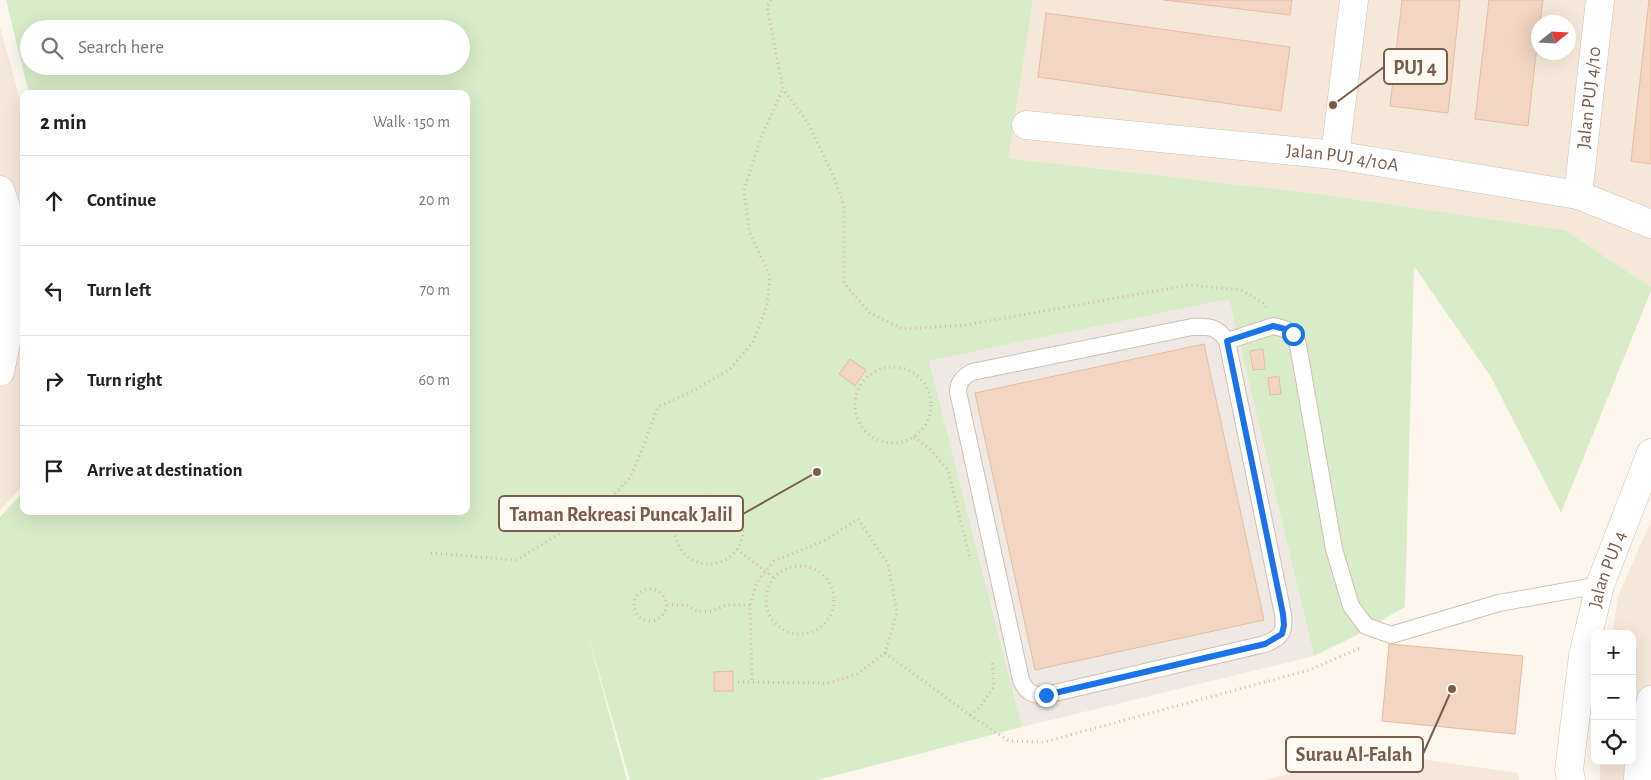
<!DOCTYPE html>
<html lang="en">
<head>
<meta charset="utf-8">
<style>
	body { margin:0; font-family:"Alegreya Sans",sans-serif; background:#f2f2f2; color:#202124 }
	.controls { position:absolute; right:15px; bottom:15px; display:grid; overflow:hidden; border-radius:10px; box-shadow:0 5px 20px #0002 }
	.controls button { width:45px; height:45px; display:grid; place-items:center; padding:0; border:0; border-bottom:1px solid #e0e0e0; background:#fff; color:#202124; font:25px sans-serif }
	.compass { position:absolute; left:1531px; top:15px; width:45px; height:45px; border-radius:50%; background:#fff; box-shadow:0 5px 20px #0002; rotate:72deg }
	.stop { position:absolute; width:15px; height:15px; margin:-11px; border:4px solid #1a73e8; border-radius:50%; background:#fff }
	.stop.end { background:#1a73e8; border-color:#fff; box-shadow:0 1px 5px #0008 }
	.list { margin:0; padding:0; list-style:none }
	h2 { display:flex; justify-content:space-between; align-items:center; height:65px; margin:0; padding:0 20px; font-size:21px }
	h2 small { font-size:16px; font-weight:400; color:#757577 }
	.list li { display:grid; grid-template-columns:32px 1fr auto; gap:15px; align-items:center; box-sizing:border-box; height:90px; padding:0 20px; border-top:1px solid #e0e0e0 }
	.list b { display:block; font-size:19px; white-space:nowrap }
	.list em { font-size:16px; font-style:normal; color:#757577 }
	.icon { flex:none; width:28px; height:28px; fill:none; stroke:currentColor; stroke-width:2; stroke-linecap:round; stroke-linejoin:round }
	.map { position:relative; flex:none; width:1651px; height:780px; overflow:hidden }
	.search { position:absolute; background:#fff; box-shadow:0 5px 20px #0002; left:20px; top:20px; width:450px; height:55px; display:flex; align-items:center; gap:12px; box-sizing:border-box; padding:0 18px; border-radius:28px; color:#757577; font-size:19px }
	.panel { position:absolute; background:#fff; box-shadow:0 5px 20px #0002; left:20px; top:90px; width:450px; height:425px; border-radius:10px }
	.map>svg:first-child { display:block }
	.residential { fill:#f5e8da; fill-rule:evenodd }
	.industrial { fill:#efe9e4 }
	.green { fill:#d8ecc9; fill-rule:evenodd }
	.building { fill:#f3d5c3; stroke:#e6bba3 }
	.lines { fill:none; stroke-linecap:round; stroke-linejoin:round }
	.service-casing { stroke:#d1beb0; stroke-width:18 }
	.minor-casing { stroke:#d1beb0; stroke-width:29 }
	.tertiary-casing { stroke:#d1beb0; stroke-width:29 }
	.path { stroke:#d9b8a5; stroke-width:3; stroke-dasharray:1 4; stroke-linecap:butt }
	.service { stroke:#fff; stroke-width:16 }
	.minor { stroke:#fff; stroke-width:28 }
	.tertiary { stroke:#fff; stroke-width:28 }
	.route { stroke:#1a73e8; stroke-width:6 }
	.labels { text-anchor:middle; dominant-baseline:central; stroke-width:4.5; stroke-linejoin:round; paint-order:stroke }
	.street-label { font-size:19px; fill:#7a5c4d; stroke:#fffaf3 }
	.leader { fill:none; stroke:#7a5c4d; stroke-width:2 }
	.callout-dot { fill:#7a5c4d; stroke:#fffaf3; stroke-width:2 }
	.callout { fill:#fffaf3; stroke:#7a5c4d; stroke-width:2 }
	.callout-label { font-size:20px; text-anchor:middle; font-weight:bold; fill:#7a5c4d }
</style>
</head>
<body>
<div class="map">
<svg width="1651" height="780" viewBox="0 0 1651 780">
	<rect width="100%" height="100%" fill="#fdf6ec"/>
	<!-- residential -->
	<g class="residential">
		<path d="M1033,0H1651V287L1565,230L1320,194L1007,158ZM1538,22H1568V52H1538Z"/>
		<polygon points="0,27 24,114 24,484 0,510"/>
		<polygon points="1651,521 1651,780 1600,780 1600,761 1632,761 1632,634 1612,634 1618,596"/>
		<polygon points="1378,753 1518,773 1519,780 1264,780"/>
	</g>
	<!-- industrial -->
	<polygon class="industrial" points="1229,299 1314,656 1022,727 929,361"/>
	<!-- green -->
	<path class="green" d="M6,0H1033L1008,158L1320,194L1565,230L1651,287V291L1561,513L1491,377L1414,266L1405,607L1355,636L1314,656L1229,299L929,361L1022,727L818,780H630L587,632L627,780H0V517L24,491V511H466V94H29ZM29,29H461V66H29Z"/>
	<!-- building -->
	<g class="building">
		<polygon points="1164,0 1292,0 1290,15"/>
		<polygon points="1402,0 1460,0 1448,113 1390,106"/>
		<polygon points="1489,0 1543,0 1540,22 1538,22 1538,36 1528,126 1475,119"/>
		<polygon points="1649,0 1651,0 1651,164 1631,161"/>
		<polygon points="1046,13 1290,47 1281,111 1038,77"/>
		<polygon points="1204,344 1264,620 1035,670 975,393"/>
		<polygon points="1263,349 1265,369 1253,370 1250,351"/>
		<polygon points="850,359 866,370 855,386 839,374"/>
		<polygon points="1279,376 1281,394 1270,395 1268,378"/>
		<polygon points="1389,644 1523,656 1515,734 1382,721"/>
		<polygon points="733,671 733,691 714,691 714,672"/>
	</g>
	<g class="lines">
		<!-- service casing -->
		<g class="service-casing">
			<path id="service" d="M1227,341C1217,326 1208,326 1192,327L972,372C963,377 958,382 958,392L1021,680C1026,692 1033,696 1046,695L1265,644C1282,637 1285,632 1283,614L1227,341L1273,326L1285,329L1293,334L1298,345L1334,549L1351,606L1366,626L1391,635L1499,603L1600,585"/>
		</g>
		<!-- minor casing -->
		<g class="minor-casing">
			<g id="minor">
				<path id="s1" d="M1026,125L1335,155L1578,195L1651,224"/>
				<polyline points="1335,155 1354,0"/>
				<polyline points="0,190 6,207 8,303 6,343 0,372"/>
				<path id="s2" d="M1578,195L1600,0"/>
				<polyline points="1638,780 1639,758 1651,700"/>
			</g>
		</g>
		<!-- tertiary casing -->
		<g class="tertiary-casing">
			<g id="tertiary">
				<path id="s3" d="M1571,780L1569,770L1583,656L1600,585L1651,453"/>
			</g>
		</g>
		<!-- path -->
		<g class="path">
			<polyline points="771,0 767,7 783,89 808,123 833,175 844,206 844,283 870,313 903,329 966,325 1189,285 1241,290 1265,304 1266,307"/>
			<circle cx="893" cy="405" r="38"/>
			<polyline points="914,437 931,450 948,470 970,559"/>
			<circle cx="709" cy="530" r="34"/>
			<polyline points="737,549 774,578"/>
			<polyline points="431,553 517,560 602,507 630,478 643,447 658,407 693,391 730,369 753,342 767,306 770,276 749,231 744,190 762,135 783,89"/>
			<circle cx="800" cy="600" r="34"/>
			<circle cx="650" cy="605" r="16"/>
			<polyline points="667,605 687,605 698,612 712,611 727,605 750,605"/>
			<polyline points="885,653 970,715 1009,741 1044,742 1309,670 1360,648"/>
			<polyline points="738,682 829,683 857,674 885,653 897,612 888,564 858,519 824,541 774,561 757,582 750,605 752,682"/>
			<polyline points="970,715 979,708 994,687 992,660"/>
		</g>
		<!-- service -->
		<use href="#service" class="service"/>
		<!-- minor -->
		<use href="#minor" class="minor"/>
		<!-- tertiary -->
		<use href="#tertiary" class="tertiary"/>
	</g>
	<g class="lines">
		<!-- route -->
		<polyline class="route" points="1046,695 1265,644 1282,634 1284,625 1283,614 1227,341 1273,326 1285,329 1293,334"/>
	</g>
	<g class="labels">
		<!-- street labels -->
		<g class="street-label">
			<text stroke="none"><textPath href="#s2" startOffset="98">Jalan PUJ 4/10</textPath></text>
			<text stroke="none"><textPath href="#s1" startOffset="318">Jalan PUJ 4/10A</textPath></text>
			<text stroke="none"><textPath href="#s3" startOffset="215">Jalan PUJ 4</textPath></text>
		</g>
	</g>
	<!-- callouts -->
	<path class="leader" d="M1333 105L1384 67M817 472L743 514M1452 689L1423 754"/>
	<g class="callout-dot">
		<circle cx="1333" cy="105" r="5"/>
		<circle cx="817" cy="472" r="5"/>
		<circle cx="1452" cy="689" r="5"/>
	</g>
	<g class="callout">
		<rect x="1384" y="49" width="63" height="35" rx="5"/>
		<rect x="499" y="496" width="244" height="35" rx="5"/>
		<rect x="1286" y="737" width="137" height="35" rx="5"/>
	</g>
	<g class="callout-label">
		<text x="1415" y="74">PUJ 4</text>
		<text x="621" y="521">Taman Rekreasi Puncak Jalil</text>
		<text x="1354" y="761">Surau Al-Falah</text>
	</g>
</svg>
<div class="controls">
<button>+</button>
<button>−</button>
<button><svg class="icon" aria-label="locate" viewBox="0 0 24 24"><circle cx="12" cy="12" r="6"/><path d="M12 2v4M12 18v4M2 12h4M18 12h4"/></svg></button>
</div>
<svg class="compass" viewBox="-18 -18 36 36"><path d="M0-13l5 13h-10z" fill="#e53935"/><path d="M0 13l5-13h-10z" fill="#757577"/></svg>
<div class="stop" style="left:1293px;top:334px"></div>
<div class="stop end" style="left:1046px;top:695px"></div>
<div class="search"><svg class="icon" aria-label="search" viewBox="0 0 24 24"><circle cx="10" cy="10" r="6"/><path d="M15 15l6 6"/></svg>Search here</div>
<section class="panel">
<h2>2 min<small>Walk · 150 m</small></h2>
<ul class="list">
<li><svg class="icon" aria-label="ahead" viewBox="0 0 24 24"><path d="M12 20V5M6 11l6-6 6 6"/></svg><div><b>Continue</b></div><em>20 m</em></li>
<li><svg class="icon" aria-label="left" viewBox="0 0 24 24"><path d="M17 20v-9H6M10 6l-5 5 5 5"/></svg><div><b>Turn left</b></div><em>70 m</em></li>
<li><svg class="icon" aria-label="right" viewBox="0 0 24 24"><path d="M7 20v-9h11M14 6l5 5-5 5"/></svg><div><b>Turn right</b></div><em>60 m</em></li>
<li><svg class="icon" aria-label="arrive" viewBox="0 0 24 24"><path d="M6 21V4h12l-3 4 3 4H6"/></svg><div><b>Arrive at destination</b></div></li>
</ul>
</section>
</div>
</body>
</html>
